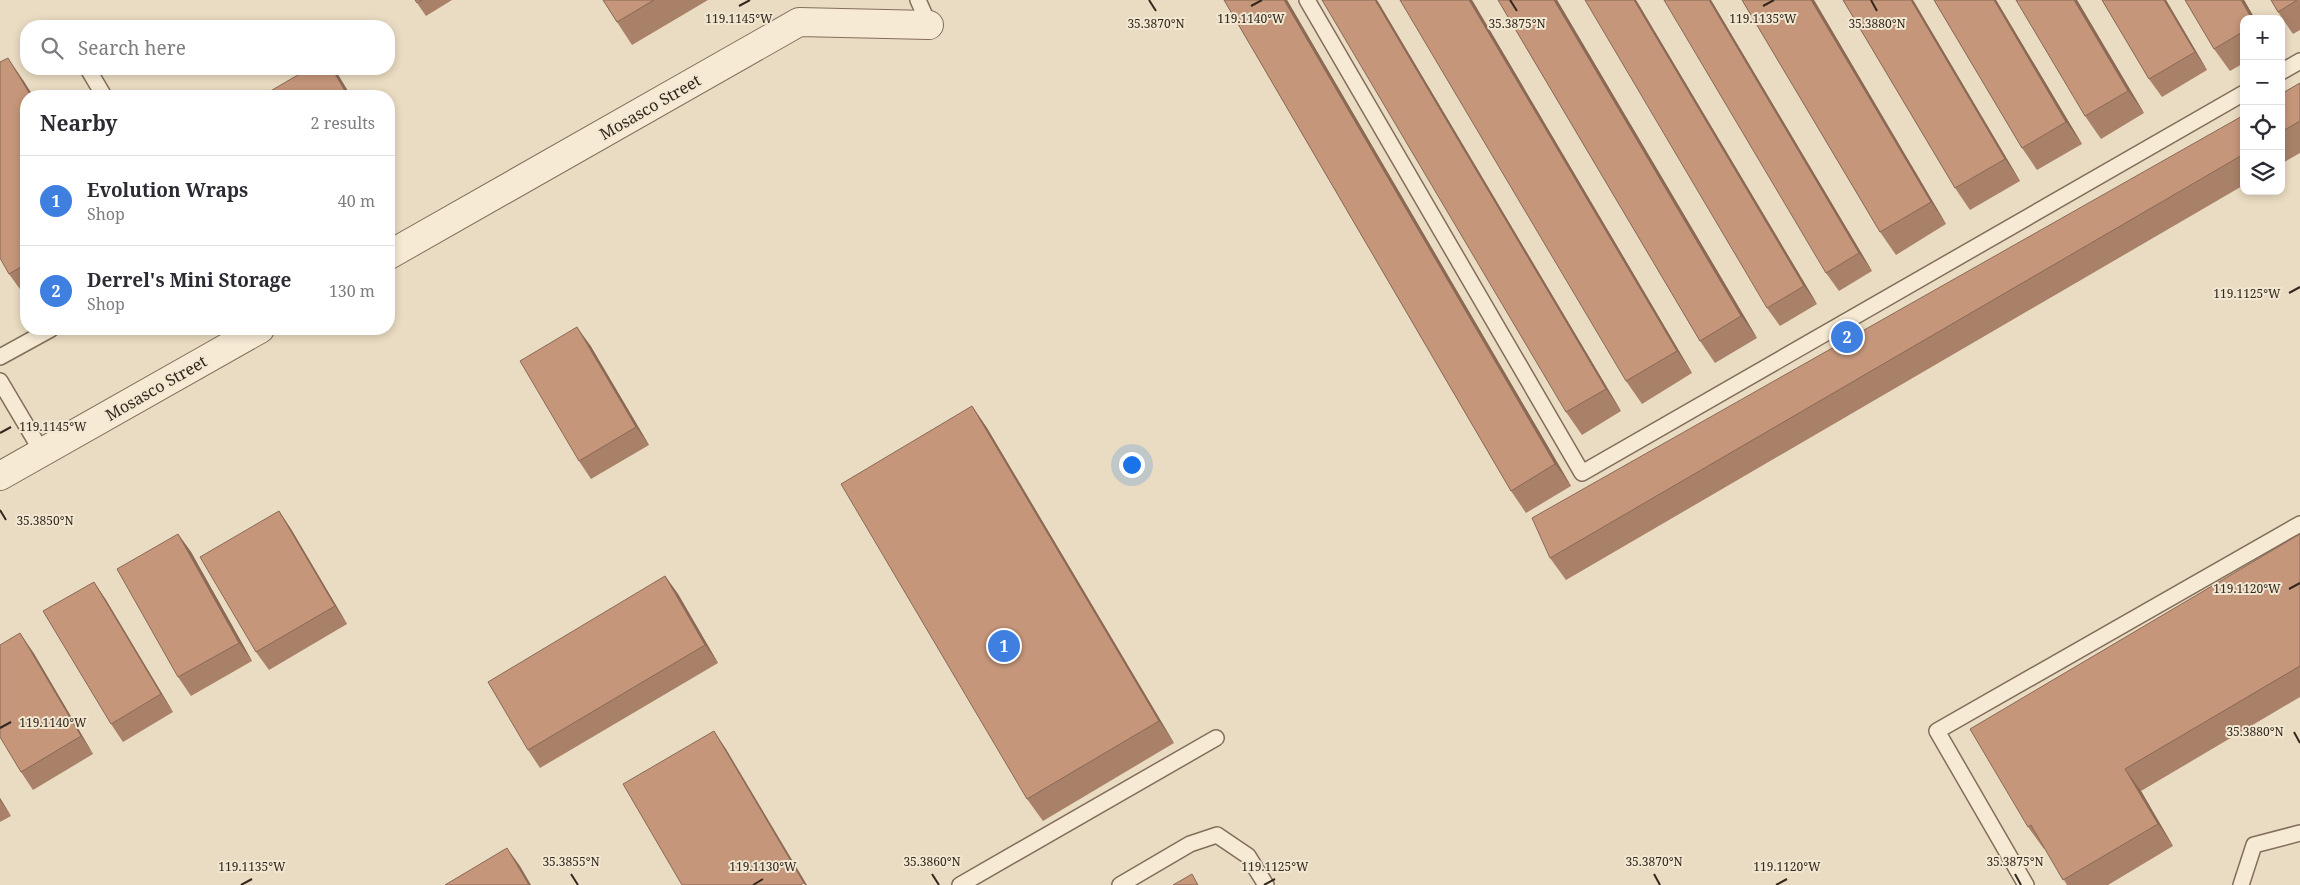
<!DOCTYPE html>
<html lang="en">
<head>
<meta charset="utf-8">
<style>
	body { margin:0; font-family:"Noto Serif",serif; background:#f2f2f3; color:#2b2b33 }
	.controls { position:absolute; right:15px; top:15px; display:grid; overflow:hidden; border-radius:10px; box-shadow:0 2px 8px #0003 }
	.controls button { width:45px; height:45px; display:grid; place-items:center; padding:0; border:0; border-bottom:1px solid #e1e1e2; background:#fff; color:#2b2b33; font:25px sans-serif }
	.you { position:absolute; left:1131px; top:464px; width:18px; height:18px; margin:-12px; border:4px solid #fff; border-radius:50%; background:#1a73e8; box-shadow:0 0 0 8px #1a73e833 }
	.badge { display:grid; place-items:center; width:32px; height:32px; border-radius:50%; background:#2563eb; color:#fff; font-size:16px; font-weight:700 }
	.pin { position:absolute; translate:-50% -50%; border:2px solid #fff; box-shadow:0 1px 5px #0006 }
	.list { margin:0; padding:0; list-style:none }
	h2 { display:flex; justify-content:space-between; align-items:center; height:65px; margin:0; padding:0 20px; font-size:21px }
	h2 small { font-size:16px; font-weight:400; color:#7c7c81 }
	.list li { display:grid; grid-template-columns:32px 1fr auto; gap:15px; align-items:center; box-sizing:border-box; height:90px; padding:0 20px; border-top:1px solid #e1e1e2 }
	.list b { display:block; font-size:19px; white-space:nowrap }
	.list p { margin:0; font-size:16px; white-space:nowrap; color:#7c7c81 }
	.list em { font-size:16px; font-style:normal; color:#7c7c81 }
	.icon { flex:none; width:28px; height:28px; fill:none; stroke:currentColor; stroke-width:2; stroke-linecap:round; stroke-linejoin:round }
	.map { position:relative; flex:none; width:2300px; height:885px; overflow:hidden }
	.search { position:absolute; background:#fff; box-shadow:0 2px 8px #0003; left:20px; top:20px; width:375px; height:55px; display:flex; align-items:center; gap:12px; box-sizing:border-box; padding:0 18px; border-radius:20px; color:#7c7c81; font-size:19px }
	.panel { position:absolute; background:#fff; box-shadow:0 2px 8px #0003; left:20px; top:90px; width:375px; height:245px; border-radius:20px }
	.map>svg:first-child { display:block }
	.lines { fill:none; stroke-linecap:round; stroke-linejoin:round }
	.service-casing { stroke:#826e5b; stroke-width:18 }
	.minor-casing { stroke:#826e5b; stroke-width:30 }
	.service { stroke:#f6ead4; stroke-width:15 }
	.minor { stroke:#f6ead4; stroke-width:28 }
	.wall { fill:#a98169 }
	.shaded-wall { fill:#8a6955 }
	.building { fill:#c5967a; stroke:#8a6955 }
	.ticks { fill:none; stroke:#33271e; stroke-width:2 }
	.labels { text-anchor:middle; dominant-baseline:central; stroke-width:4; stroke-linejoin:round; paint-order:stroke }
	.street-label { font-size:16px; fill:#33271e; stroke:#f2e7d1 }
	.ticks-label { font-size:12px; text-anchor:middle; fill:#33271e; stroke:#f2e7d1; stroke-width:4; stroke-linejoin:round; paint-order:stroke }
</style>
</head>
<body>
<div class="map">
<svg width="2300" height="885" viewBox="0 0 2300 885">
	<rect width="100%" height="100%" fill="#eadcc2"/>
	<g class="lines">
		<!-- service casing -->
		<g class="service-casing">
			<g id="service">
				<polyline points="918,0 929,25"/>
				<polyline points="1307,0 1582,473 2244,93"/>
				<polyline points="88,69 104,96"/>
				<polyline points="2281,72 2300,61"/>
				<polyline points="0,357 51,329"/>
				<polyline points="0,381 42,452"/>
				<polyline points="960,885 1216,738"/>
				<polyline points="1120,885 1190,844 1217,835 1248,856 1266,885"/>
				<polyline points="2026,885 1937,731 2300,524"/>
				<polyline points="2241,885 2254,845 2300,833"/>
			</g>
		</g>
		<!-- minor casing -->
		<g class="minor-casing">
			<g id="minor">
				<polyline points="389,255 799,22 929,25"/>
				<polyline points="0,476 260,329"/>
			</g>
		</g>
		<!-- service -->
		<use href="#service" class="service"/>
		<!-- minor -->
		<use href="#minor" class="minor"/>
	</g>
	<!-- wall -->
	<g class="wall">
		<polygon points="415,0 452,0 426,16"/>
		<polygon points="603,0 708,0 632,45 617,22"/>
		<polygon points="1224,0 1287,0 1571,486 1526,513 1511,491"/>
		<polygon points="1377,0 1621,411 1582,435 1566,412"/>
		<polygon points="1472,0 1692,373 1642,404 1626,381"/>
		<polygon points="1498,0 1557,0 1757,338 1715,363 1700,341"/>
		<polygon points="1636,0 1817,304 1780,326 1767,308"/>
		<polygon points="1711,0 1872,271 1839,291 1826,273"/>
		<polygon points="1742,0 1814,0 1946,224 1896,255 1880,232"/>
		<polygon points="1843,0 1913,0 2020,181 1970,210 1955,188"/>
		<polygon points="1934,0 1996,0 2082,144 2037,170 2022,148"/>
		<polygon points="2077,0 2144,113 2101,139 2085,116"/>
		<polygon points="2102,0 2166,0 2207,70 2162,97 2149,79"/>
		<polygon points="2185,0 2244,0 2255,19 2244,19 2244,63 2230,71 2214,49"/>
		<polygon points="2271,0 2300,0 2300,30 2293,34 2278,12"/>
		<polygon points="23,80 33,96 26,96 26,295 25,296 9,274"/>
		<polygon points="2300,83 2300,153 2281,164 2281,94"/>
		<polygon points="2244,115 2244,185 1566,580 1550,558"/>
		<polygon points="590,345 649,445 591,479 579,461"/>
		<polygon points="972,406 987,428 1174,743 1043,821 1027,799"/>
		<polygon points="279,511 291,529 347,624 269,670 256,652"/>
		<polygon points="178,534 191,552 252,661 191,696 178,677"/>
		<polygon points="2300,534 2300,697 2141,791 2173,846 2108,885 2067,885 2045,848 2044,849 2028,827"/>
		<polygon points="665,576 678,594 718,663 540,768 528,750"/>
		<polygon points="94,582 106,600 173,712 123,742 111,724"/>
		<polygon points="33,652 93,754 33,790 21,772"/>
		<polygon points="0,798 11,816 0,822"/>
	</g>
	<!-- shaded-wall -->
	<g class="shaded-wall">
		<polygon points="1284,0 1287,0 1571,486 1555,464"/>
		<polygon points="1375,0 1377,0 1621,411 1606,389"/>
		<polygon points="1469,0 1472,0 1692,373 1677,351"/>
		<polygon points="1554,0 1557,0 1757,338 1741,316"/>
		<polygon points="1634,0 1636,0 1817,304 1804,286"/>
		<polygon points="1709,0 1711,0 1872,271 1859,253"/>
		<polygon points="1811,0 1814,0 1946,224 1931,202"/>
		<polygon points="1911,0 1913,0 2020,181 2005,159"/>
		<polygon points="1994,0 1996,0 2082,144 2066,122"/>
		<polygon points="2074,0 2077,0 2144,113 2128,91"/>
		<polygon points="2164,0 2166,0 2207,70 2195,52"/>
		<polygon points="2241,0 2244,0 2255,19 2252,19"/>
		<polygon points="8,58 23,80 33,96 31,96"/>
		<polygon points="332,69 334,69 339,76 351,96 348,96"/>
		<polygon points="577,327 590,345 649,445 636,427"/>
		<polygon points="972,406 987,428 1174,743 1159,721"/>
		<polygon points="279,511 291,529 347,624 335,606"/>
		<polygon points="178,534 191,552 252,661 239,643"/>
		<polygon points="665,576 678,594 718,663 705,645"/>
		<polygon points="94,582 106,600 173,712 161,694"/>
		<polygon points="20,633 33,652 93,754 81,736"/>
		<polygon points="714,731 726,749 807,885 805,885"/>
		<polygon points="2125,769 2141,791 2173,846 2158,824"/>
		<polygon points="0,798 11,816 0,800"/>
		<polygon points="507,848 520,866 531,885 529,885"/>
	</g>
	<!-- building -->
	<g class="building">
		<polygon points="415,0 422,0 417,3"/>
		<polygon points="603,0 654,0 617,22"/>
		<polygon points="1224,0 1284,0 1555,464 1511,491"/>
		<polygon points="1322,0 1375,0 1606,389 1566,412"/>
		<polygon points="1400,0 1469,0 1677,351 1626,381"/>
		<polygon points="1498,0 1554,0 1741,316 1700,341"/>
		<polygon points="1585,0 1634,0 1804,286 1767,308"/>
		<polygon points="1664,0 1709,0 1859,253 1826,273"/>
		<polygon points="1742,0 1811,0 1931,202 1880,232"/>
		<polygon points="1843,0 1911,0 2005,159 1955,188"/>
		<polygon points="1934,0 1994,0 2066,122 2022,148"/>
		<polygon points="2016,0 2074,0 2128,91 2085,116"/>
		<polygon points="2102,0 2164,0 2195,52 2149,79"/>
		<polygon points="2185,0 2241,0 2252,19 2244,19 2244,31 2214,49"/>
		<polygon points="2271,0 2297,0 2278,12"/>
		<polygon points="8,58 31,96 26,96 26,264 9,274 0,258 0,62"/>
		<polygon points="308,69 332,69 348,96 262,96"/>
		<polygon points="2300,83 2300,121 2281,132 2281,94"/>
		<polygon points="2244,115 2244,154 1550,558 1532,518"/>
		<polygon points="577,327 636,427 579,461 520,361"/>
		<polygon points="972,406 1159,721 1027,799 841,484"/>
		<polygon points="279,511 335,606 256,652 200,557"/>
		<polygon points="178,534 239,643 178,677 117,569"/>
		<polygon points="2300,534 2300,666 2125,769 2158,824 2063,880 2031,825 2028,827 1970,729"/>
		<polygon points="665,576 705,645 528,750 488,682"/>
		<polygon points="94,582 161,694 111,724 43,611"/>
		<polygon points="20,633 81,736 21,772 0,737 0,645"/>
		<polygon points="714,731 804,883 800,885 682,885 623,784"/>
		<polygon points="507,848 529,885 445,885"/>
		<polygon points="1192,874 1198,885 1173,885"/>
	</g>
	<!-- ticks -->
	<path class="ticks" d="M1149,0L1156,11M1510,0L1517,11M1871,0L1877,11M739,6L750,0M1251,6L1262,0M1763,6L1774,0M2289,293L2300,287M0,433L11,427M0,510L6,520M2289,589L2300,583M0,728L11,722M2294,732L2300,743M571,874L578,885M932,874L939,885M1654,874L1660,885M2015,874L2021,885M241,885L252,879M753,885L763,879M1264,885L1275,879M1776,885L1787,879"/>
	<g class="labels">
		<!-- street labels -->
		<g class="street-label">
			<text transform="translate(650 107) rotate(-30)">Mosasco Street</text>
			<text transform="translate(156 388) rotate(-30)">Mosasco Street</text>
		</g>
	</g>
	<g class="ticks-label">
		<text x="739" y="23">119.1145°W</text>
		<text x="1251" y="23">119.1140°W</text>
		<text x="1763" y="23">119.1135°W</text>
		<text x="1517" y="28">35.3875°N</text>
		<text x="1877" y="28">35.3880°N</text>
		<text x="1156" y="28">35.3870°N</text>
		<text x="2247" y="298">119.1125°W</text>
		<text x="53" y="431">119.1145°W</text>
		<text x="45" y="525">35.3850°N</text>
		<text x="2247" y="593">119.1120°W</text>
		<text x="53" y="727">119.1140°W</text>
		<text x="2255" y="736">35.3880°N</text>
		<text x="571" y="866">35.3855°N</text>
		<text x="932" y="866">35.3860°N</text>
		<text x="1654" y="866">35.3870°N</text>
		<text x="2015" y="866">35.3875°N</text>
		<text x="252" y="871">119.1135°W</text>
		<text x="763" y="871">119.1130°W</text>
		<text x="1275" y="871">119.1125°W</text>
		<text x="1787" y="871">119.1120°W</text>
	</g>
</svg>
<div class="controls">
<button>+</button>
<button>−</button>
<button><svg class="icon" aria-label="locate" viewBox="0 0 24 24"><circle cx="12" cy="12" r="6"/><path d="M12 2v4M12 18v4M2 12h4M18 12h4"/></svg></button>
<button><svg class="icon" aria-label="layers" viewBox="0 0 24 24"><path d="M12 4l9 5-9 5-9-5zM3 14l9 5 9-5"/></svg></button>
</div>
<div class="you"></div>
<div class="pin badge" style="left:1004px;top:646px;background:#3f7fe0">1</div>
<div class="pin badge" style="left:1847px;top:337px;background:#3f7fe0">2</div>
<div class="search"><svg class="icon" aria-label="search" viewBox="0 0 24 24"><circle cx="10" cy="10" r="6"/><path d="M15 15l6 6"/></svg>Search here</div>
<section class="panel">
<h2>Nearby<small>2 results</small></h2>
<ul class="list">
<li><span class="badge" style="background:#3f7fe0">1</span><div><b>Evolution Wraps</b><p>Shop</p></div><em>40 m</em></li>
<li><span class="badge" style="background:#3f7fe0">2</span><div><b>Derrel's Mini Storage</b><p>Shop</p></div><em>130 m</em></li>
</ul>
</section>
</div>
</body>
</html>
